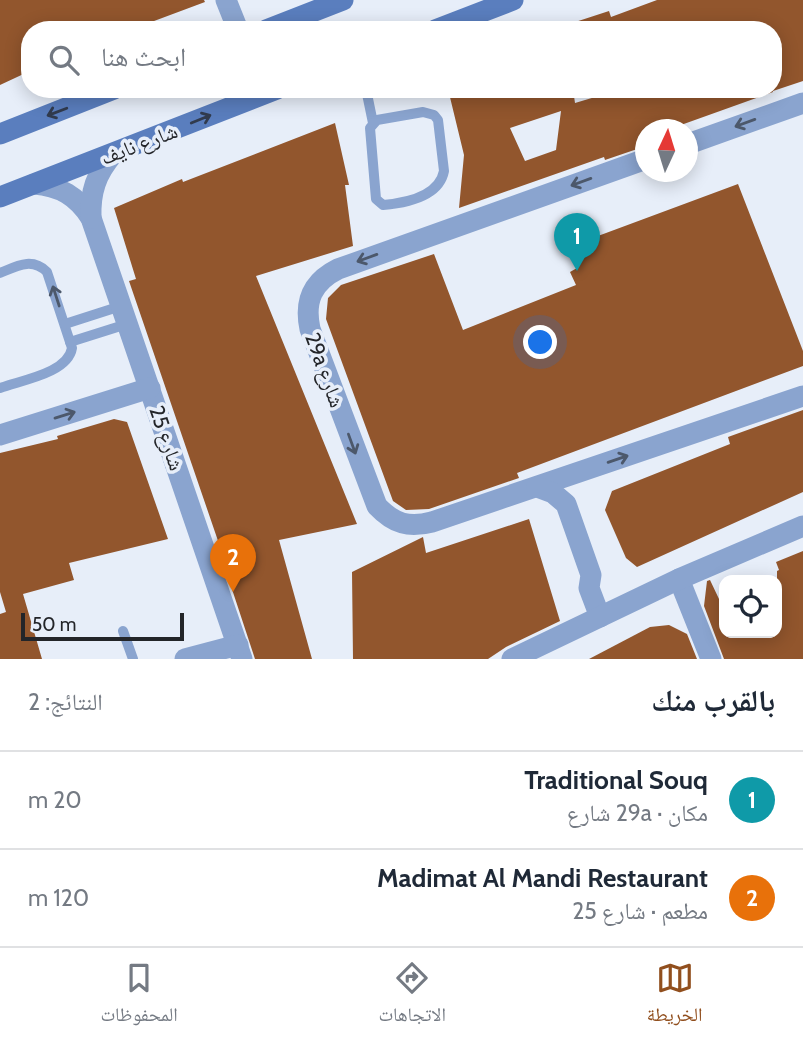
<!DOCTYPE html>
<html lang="ar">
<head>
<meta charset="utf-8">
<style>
	body { margin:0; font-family:Cabin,"Noto Naskh Arabic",sans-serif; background:#f6f6f7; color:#1f2937; direction:rtl }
	.controls { position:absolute; right:21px; bottom:21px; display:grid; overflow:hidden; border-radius:14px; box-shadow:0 4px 18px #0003 }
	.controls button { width:63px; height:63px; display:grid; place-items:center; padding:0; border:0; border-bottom:2px solid #e0e1e3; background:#fff; color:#1f2937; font:35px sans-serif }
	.compass { position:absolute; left:635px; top:119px; width:63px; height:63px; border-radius:50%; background:#fff; box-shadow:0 4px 18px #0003; rotate:4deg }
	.scale { position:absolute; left:21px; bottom:18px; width:163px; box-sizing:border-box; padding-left:7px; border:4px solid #232529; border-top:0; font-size:19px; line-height:24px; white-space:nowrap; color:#232529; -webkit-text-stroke:5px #e7eef9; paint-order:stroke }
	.you { position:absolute; left:541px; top:343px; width:24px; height:24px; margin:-18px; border:5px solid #fff; border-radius:50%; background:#1a73e8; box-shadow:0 0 0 10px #1a73e833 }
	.badge { display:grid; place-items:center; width:46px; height:46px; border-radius:50%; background:#914f1e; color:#fff; font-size:23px; font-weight:700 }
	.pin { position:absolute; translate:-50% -58px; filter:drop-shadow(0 2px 4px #0008) }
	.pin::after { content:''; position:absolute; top:37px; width:24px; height:21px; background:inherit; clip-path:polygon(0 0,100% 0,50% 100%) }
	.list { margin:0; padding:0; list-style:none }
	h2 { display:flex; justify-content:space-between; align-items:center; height:91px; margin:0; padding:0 28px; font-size:30px }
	h2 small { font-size:23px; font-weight:400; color:#747a83 }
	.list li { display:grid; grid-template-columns:46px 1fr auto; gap:21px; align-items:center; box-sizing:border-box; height:98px; padding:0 28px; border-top:2px solid #e0e1e3 }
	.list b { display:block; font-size:26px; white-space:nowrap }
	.list p { margin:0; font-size:23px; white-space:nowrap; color:#747a83 }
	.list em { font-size:23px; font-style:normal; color:#747a83 }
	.icon { flex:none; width:38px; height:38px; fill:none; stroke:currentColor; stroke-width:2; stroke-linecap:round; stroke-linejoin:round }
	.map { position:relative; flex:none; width:803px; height:659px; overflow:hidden; direction:ltr }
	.search { position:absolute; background:#fff; box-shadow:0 4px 18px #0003; left:21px; right:21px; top:21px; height:77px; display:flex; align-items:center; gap:18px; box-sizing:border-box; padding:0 24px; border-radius:28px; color:#747a83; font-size:26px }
	.sheet { height:287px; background:#fff }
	nav { display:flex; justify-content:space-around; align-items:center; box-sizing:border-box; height:98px; border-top:2px solid #e0e1e3; background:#fff; font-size:19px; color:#747a83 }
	nav a { display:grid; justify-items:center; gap:4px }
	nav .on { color:#914f1e }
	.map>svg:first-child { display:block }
	.building { fill:#92562d; fill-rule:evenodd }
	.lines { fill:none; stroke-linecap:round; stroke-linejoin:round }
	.lane { stroke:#8aa4cf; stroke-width:10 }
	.street { stroke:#8aa4cf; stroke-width:21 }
	.secondary { stroke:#5a7ebe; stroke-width:21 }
	.oneway { stroke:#313b4e }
	.oneway2 { stroke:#4c586b }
	.labels { text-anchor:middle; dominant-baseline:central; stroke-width:7; stroke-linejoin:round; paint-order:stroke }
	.street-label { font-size:21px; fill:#232529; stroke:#e7eef9 }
</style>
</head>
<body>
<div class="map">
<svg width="803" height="659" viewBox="0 0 803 659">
	<rect width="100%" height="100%" fill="#e7eef9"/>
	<!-- building -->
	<g class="building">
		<polygon points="0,0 204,0 205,2 130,30 30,30 30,71 0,85"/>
		<polygon points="657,0 803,0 803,81 773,91 773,30 564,30 563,26 609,11 611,17"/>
		<path d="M448,89H573L575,103L622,89H772L773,92L667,130H646V146L605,160L604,157L459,208L464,155ZM561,111L556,150L525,161L510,128Z"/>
		<polygon points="335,123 349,185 345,185 353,246 256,276 357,524 279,540 312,659 255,659 226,571 228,570 129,281 136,279 114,208 182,179 183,182"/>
		<polygon points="738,184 803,351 803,366 517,473 519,478 429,509 406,510 393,501 326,319 328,298 341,285 434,254 463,330 576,285 570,272 577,268 571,246"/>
		<polygon points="803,410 803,492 637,567 626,558 605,510 612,491 730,444 728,437"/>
		<polygon points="114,419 127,422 168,539 69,563 74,580 23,594 42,659 0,659 0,614 6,612 0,592 0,453 58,439 57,436"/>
		<polygon points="529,519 560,621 506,647 488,659 353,659 352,572 423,537 426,553"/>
		<polygon points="803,551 803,659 724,659 704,606 707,581 710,580 719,599 724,596 724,633 777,633 777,571 779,570 776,562"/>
		<polygon points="669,625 687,634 697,659 589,659 650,627"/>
	</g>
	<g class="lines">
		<!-- lane -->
		<g class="lane">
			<polyline points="366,89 373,123"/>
			<path d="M423,112L434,115L438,120L444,171C439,197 406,203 383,205L376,199L370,128L377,120Z"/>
			<path d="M0,273C17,266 32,257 47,272L72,348C68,373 22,380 0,388"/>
			<polyline points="65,324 121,306"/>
			<polyline points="70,342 127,324"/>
			<polyline points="123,631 133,659"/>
		</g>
		<!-- street -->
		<g class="street">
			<polyline points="226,0 238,30"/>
			<polyline points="688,144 803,103"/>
			<path d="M646,159L338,269C312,282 304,301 310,329L377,506C394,524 409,528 432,522L803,396"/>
			<path d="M34,184C60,186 77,196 91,218L242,659"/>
			<path d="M91,218C90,192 96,174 113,154"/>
			<polyline points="0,435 150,388"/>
			<polyline points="537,487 553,493 566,504 591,575 589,588 600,617"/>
			<polyline points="679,579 711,659"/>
			<polyline points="185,659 238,645"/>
			<polyline points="512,659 679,579 803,526"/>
		</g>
		<!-- secondary -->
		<g class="secondary">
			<polyline points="266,30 343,0"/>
			<polyline points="435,30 513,0"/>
			<polyline points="0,134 114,89"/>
			<polyline points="0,197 277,89"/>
		</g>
	</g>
	<!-- one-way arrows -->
	<defs><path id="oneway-shaft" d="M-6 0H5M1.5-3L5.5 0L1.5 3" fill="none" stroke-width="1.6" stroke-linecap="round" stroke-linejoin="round" transform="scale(1.75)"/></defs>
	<g class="oneway">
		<use href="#oneway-shaft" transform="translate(57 112) rotate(159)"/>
		<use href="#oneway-shaft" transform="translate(201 119) rotate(-22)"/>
	</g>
	<g class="oneway2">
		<use href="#oneway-shaft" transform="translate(745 123) rotate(160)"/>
		<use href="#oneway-shaft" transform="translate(581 182) rotate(160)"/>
		<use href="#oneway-shaft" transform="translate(367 258) rotate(160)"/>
		<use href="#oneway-shaft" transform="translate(56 296) rotate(-108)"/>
		<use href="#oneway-shaft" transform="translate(65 415) rotate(-17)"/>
		<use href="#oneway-shaft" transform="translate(352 444) rotate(70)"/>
		<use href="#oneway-shaft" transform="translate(618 459) rotate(-19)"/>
	</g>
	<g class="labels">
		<!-- street labels -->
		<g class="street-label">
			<text transform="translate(139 144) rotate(-21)">شارع نايف</text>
			<text transform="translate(325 370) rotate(70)">29a شارع</text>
			<text transform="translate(167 438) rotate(71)">شارع 25</text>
		</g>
	</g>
</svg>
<div class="controls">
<button><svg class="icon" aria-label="locate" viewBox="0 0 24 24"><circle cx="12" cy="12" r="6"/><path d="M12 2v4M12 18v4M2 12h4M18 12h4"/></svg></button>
</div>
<svg class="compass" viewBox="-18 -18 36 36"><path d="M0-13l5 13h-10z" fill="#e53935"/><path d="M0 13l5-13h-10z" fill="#747a83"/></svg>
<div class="scale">50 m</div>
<div class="you"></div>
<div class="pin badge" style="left:577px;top:271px;background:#0f9aa8">1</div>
<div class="pin badge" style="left:233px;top:592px;background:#e8710a">2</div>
<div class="search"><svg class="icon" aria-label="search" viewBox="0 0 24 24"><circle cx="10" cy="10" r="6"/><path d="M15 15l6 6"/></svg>ابحث هنا</div>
</div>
<section class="sheet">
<h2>بالقرب منك<small>النتائج: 2</small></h2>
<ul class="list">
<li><span class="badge" style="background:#0f9aa8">1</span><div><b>Traditional Souq</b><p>مكان · 29a شارع</p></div><em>20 m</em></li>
<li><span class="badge" style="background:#e8710a">2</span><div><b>Madimat Al Mandi Restaurant</b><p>مطعم · شارع 25</p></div><em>120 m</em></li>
</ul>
</section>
<nav>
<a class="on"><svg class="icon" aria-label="map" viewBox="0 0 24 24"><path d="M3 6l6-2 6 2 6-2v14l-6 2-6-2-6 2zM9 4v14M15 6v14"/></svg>الخريطة</a>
<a><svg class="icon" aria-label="directions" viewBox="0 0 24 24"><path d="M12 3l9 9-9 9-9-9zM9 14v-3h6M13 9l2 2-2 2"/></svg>الاتجاهات</a>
<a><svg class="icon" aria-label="saved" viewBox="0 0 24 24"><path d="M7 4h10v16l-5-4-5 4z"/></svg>المحفوظات</a>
</nav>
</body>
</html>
